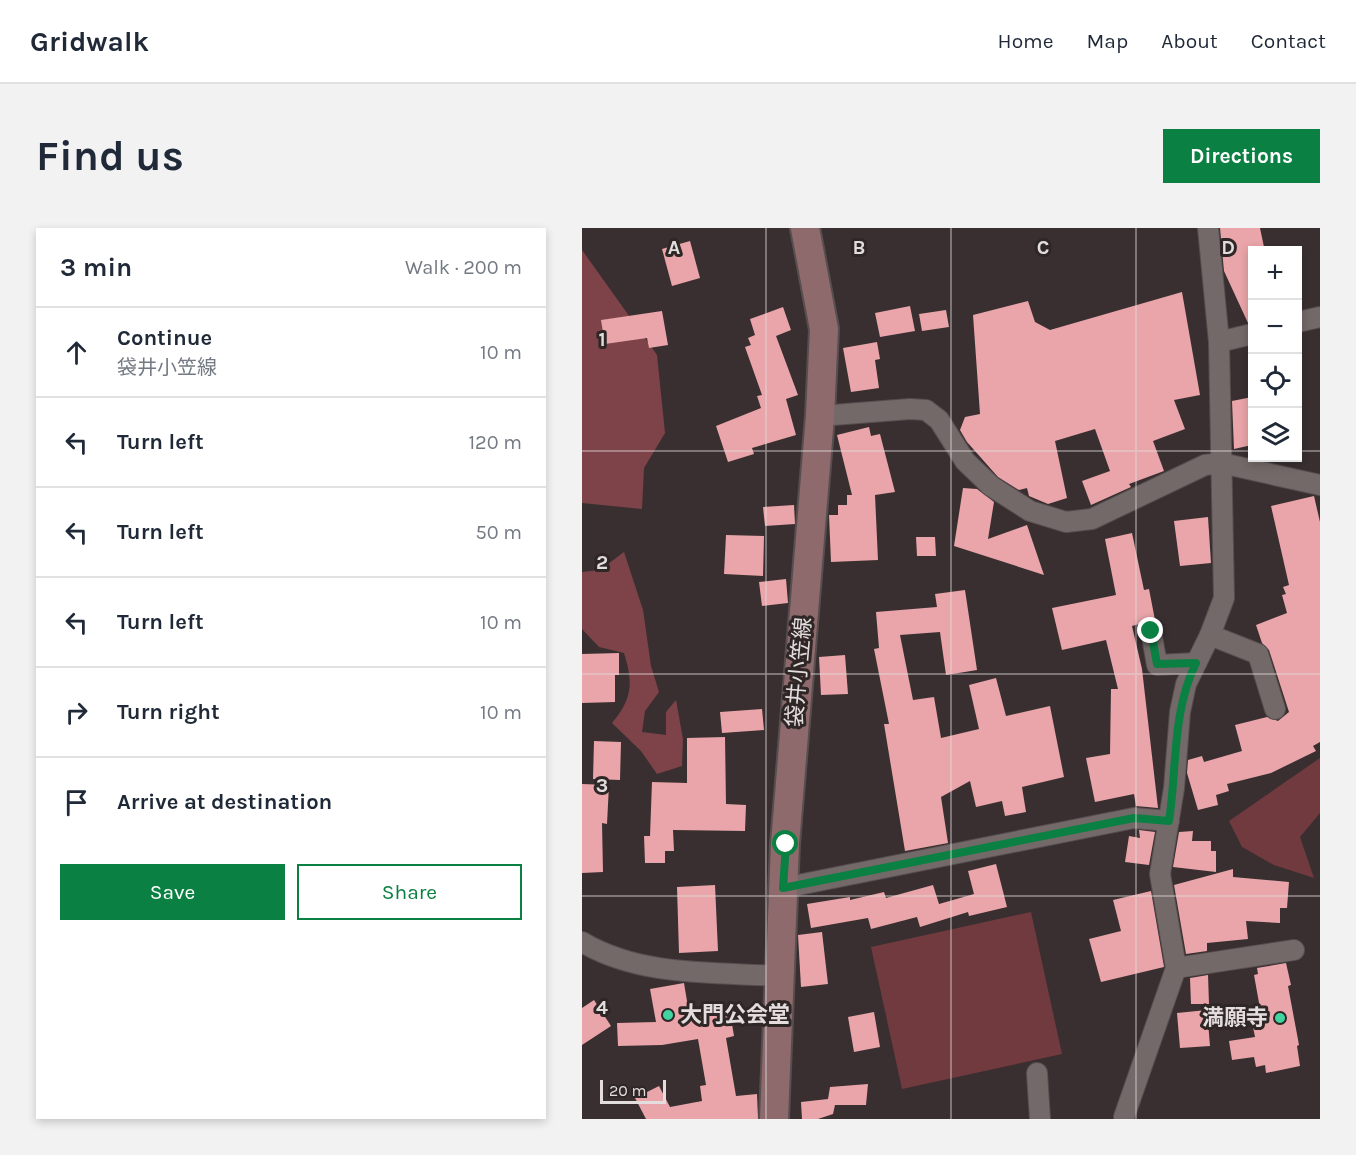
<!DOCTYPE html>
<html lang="en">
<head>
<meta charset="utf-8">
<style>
	body { margin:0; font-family:Karla,"Noto Sans JP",sans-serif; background:#f2f2f3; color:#1f2937 }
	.controls { position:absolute; right:18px; top:18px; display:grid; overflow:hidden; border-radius:0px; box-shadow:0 3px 9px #0003 }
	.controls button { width:54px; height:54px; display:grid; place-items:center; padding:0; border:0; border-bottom:2px solid #e0e1e3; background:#fff; color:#1f2937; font:30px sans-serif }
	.scale { position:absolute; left:18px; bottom:15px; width:66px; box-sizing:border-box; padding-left:6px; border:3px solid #e3dddd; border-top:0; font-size:16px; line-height:21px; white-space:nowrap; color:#e3dddd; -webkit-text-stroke:4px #2f2626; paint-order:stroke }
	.stop { position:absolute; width:18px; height:18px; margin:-14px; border:4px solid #0b8043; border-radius:50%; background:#fff }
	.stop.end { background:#0b8043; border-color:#fff; box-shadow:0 2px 6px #0008 }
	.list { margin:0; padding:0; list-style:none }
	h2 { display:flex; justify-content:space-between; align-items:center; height:78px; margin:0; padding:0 24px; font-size:26px }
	h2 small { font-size:20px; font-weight:400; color:#747a83 }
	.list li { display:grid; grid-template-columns:39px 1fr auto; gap:18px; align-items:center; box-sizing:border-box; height:90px; padding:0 24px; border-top:2px solid #e0e1e3 }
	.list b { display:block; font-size:22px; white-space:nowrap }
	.list p { margin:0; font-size:20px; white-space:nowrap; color:#747a83 }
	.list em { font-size:20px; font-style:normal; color:#747a83 }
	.actions { display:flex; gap:12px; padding:18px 24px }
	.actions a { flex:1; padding:14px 0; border:2px solid #0b8043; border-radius:0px; text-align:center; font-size:21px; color:#0b8043 }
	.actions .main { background:#0b8043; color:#fff }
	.icon { flex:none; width:33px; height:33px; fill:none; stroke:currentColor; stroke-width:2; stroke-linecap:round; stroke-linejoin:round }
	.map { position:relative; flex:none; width:738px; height:891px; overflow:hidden; border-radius:0px }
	header { display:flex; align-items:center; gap:36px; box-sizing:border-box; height:84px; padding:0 30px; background:#fff; border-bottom:2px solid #e0e1e3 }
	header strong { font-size:28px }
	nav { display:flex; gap:33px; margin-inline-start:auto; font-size:21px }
	.intro { display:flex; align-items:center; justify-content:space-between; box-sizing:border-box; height:144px; padding:0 36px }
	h1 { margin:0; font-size:42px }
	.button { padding:15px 27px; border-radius:0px; background:#0b8043; color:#fff; font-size:21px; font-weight:700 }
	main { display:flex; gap:36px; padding:0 36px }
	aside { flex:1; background:#fff; border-radius:0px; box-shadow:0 3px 9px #0003 }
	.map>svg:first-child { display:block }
	.green { fill:#713a3f }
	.forest { fill:#7e4349 }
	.building { fill:#e9a5a9 }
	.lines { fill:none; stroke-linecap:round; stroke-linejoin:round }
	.minor-casing { stroke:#574e4f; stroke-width:22 }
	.secondary-casing { stroke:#574e4f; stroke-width:32 }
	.minor { stroke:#746969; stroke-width:20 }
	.secondary { stroke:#8f6a6d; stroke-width:28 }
	.route { stroke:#0b8043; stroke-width:8 }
	.grid { fill:none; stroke:#e3dddd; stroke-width:1.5; stroke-opacity:0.55 }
	.poi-dot { fill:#42d4a0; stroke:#2f2626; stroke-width:2 }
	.labels { text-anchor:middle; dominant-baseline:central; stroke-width:6; stroke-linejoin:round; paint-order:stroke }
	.street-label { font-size:22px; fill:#e3dddd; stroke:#2f2626 }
	.poi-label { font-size:22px; font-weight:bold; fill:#e3dddd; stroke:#2f2626; text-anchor:start }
	.grid-label { font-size:20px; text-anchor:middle; font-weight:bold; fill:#e3dddd; stroke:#2f2626; stroke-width:6; stroke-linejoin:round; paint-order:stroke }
</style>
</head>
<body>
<header>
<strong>Gridwalk</strong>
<nav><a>Home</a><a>Map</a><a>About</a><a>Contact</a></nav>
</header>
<div class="intro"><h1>Find us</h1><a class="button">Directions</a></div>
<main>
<aside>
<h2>3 min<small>Walk · 200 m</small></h2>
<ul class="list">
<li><svg class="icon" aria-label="ahead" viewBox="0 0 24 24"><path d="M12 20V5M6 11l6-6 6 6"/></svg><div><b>Continue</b><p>袋井小笠線</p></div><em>10 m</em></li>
<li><svg class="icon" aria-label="left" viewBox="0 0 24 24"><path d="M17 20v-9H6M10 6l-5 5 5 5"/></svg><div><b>Turn left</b></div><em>120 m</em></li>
<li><svg class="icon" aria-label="left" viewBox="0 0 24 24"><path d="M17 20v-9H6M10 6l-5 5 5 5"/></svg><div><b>Turn left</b></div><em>50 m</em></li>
<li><svg class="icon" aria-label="left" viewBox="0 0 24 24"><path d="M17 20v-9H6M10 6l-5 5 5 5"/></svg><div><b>Turn left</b></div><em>10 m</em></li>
<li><svg class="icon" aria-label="right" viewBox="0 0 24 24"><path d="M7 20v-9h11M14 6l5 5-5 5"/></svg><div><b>Turn right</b></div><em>10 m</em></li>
<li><svg class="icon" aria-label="arrive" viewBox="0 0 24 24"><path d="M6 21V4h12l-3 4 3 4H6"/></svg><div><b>Arrive at destination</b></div></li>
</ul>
<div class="actions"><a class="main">Save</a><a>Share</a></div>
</aside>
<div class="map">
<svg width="738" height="891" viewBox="0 0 738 891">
	<rect width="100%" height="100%" fill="#392f30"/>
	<!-- green -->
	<g class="green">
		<polygon points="738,530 738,585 718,609 732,650 692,637 660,619 647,593"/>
		<polygon points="449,684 480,826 320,861 289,719"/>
	</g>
	<!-- forest -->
	<g class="forest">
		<polygon points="0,22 75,127 83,205 62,240 60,281 0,275"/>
		<path d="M42,324L61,382L69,438L77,464L63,483L60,504L84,507V484L94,472L101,511L100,538L75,546L59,523L30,495C51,470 51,454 42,425L17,419L0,401V344L18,342Z"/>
	</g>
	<!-- building -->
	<g class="building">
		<polygon points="638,0 678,0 682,19 670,22 670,94 666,95 642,43"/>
		<polygon points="108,13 118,50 90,58 80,21"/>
		<polygon points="600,64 618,167 592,172 603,201 571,213 582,243 547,256 549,259 509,277 500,253 528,243 513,201 473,213 485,270 466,276 447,268 445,260 437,262 416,249 385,214 378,202 383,189 398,186 391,87 446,73 453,94 468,102"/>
		<polygon points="328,78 333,103 298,109 293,85"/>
		<polygon points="201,79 209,102 194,108 216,167 204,171 214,207 170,220 172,226 146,234 134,198 179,180 175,168 180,167 163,119 169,117 166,110 173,107 168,91"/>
		<polygon points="364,82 367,99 340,103 337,86"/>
		<polygon points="80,83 86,117 67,120 65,110 23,116 19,92"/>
		<polygon points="295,114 298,131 293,132 297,160 269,164 261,120"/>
		<polygon points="670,169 670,217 652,221 650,173"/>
		<polygon points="287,199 289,208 298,206 313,264 293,267 296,332 249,334 247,287 256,287 256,277 265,277 265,267 270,267 255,207"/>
		<polygon points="381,260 395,261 412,274 406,311 445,297 462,347 372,318"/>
		<polygon points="732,268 738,294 738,514 731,518 734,523 689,545 645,556 647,563 634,567 636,577 616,582 605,545 606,532 620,528 622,534 660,523 653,497 685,489 696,493 707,484 687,422 680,415 674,397 705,385 700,367 704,366 701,359 707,357 689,278"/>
		<polygon points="212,277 213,296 183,298 181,279"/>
		<polygon points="626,289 629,335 598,338 592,293"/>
		<polygon points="550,305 562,362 567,361 573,392 550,398 560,441 576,580 554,578 552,566 513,574 504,530 528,526 529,461 536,461 524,412 480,422 470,380 534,367 523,311"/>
		<polygon points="144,307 182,308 181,348 142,346"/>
		<polygon points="334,309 353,309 354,328 335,328"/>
		<polygon points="204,351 206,375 180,378 177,354"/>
		<polygon points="383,362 395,442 364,447 358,404 318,407 331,472 352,469 359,510 397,501 387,457 414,450 424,488 468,478 482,549 440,559 444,584 423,588 420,573 394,579 388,553 359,569 366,615 323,623 302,496 307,496 292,421 297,420 294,384 355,379 353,366"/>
		<polygon points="37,425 37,447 33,447 33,474 0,475 0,426"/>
		<polygon points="263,427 266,466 239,467 237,429"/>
		<polygon points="180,481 182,502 140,505 138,484"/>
		<polygon points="143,509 144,576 164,577 163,603 91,602 92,623 83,623 83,635 63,635 62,608 68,608 70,554 105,555 105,510"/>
		<polygon points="12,513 39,514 38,552 11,551"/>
		<polygon points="0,556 27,557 25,596 20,595 21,644 0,645"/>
		<polygon points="557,602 573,604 567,637 543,634 547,608 558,610"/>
		<polygon points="611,603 610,613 629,613 629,623 634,623 634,644 591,639 597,604"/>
		<polygon points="414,636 425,679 387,688 386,684 338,699 335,689 289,701 286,690 229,700 225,676 268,669 268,672 302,664 304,670 351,657 357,676 392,666 386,643"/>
		<polygon points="651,641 651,649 707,654 705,680 698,680 698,695 664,693 666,711 625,715 625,723 604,726 592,657"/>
		<polygon points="133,657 136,723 97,725 95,659"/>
		<polygon points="569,663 582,739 519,754 507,711 539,703 531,672"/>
		<polygon points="240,704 246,756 219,759 216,707"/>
		<polygon points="704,735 709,757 706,758 717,817 715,818 718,838 684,845 683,837 674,839 672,829 650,832 647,813 673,809 671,799 681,797 672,747 676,746 675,740"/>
		<polygon points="626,747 627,776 609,776 608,750"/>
		<polygon points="102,755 108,791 148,784 152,808 144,810 154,868 175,866 176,891 64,891 53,870 77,858 88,879 120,873 118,858 124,857 116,811 80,817 36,818 35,795 74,794 68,761"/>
		<polygon points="12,772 29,798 0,817 0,780"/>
		<polygon points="625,782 628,818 598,820 595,785"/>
		<polygon points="292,784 298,819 272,824 266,789"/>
		<polygon points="286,856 284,877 253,877 251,886 236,891 220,891 219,874 246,871 248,859"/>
	</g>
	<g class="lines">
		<!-- minor casing -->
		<g class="minor-casing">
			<g id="minor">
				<polyline points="716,94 738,89"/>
				<polyline points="637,114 670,106"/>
				<polyline points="238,188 328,181 344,182 357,192 383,233 409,258 448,283 484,294 510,291 623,237 639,235 738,257"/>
				<polyline points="569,403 575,437 614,435"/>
				<polyline points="628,407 676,426 693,481"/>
				<polyline points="201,660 552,590 587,593"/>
				<path d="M0,714C59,749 132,744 198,748"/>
				<polyline points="594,740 712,722"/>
				<polyline points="455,845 458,891"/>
				<polyline points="542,889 594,740 578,646 592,560 598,484 604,456 628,407 642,370 637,114 626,0"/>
			</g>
		</g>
		<!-- secondary casing -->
		<g class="secondary-casing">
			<polyline id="secondary" points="192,891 203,616 238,188 242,101 223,0"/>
		</g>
		<!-- minor -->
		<use href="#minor" class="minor"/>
		<!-- secondary -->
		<use href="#secondary" class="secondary"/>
	</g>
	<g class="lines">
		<!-- route -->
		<path class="route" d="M204,616L201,660L552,590L587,593C595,541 590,483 614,435L575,436L569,403"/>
	</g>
	<!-- grid -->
	<path class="grid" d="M184,0V891M369,0V891M554,0V891M0,223H670M716,223H738M0,446H738M0,668H738"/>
	<!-- markers -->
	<g class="poi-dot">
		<circle cx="86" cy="787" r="6"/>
		<circle cx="698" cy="790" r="6"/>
	</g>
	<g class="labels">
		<!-- street labels -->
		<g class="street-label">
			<text transform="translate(217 444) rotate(-85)">袋井小笠線</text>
		</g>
		<!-- poi labels -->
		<g class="poi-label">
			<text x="98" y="787">大門公会堂</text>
			<text x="686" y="790" text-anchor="end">満願寺</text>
		</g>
	</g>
	<g class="grid-label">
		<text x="92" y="26">A</text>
		<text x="277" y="26">B</text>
		<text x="461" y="26">C</text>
		<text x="646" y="26">D</text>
		<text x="20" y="118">1</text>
		<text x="20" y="341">2</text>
		<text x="20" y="564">3</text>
		<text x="20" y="786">4</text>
	</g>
</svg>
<div class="controls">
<button>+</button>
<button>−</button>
<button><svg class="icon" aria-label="locate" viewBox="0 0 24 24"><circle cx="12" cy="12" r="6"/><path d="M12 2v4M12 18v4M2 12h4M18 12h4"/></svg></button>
<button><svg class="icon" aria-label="layers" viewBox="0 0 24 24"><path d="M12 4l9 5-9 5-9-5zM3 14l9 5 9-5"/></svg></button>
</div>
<div class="scale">20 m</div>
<div class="stop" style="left:204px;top:616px"></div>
<div class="stop end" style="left:569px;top:403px"></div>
</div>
</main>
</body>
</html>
